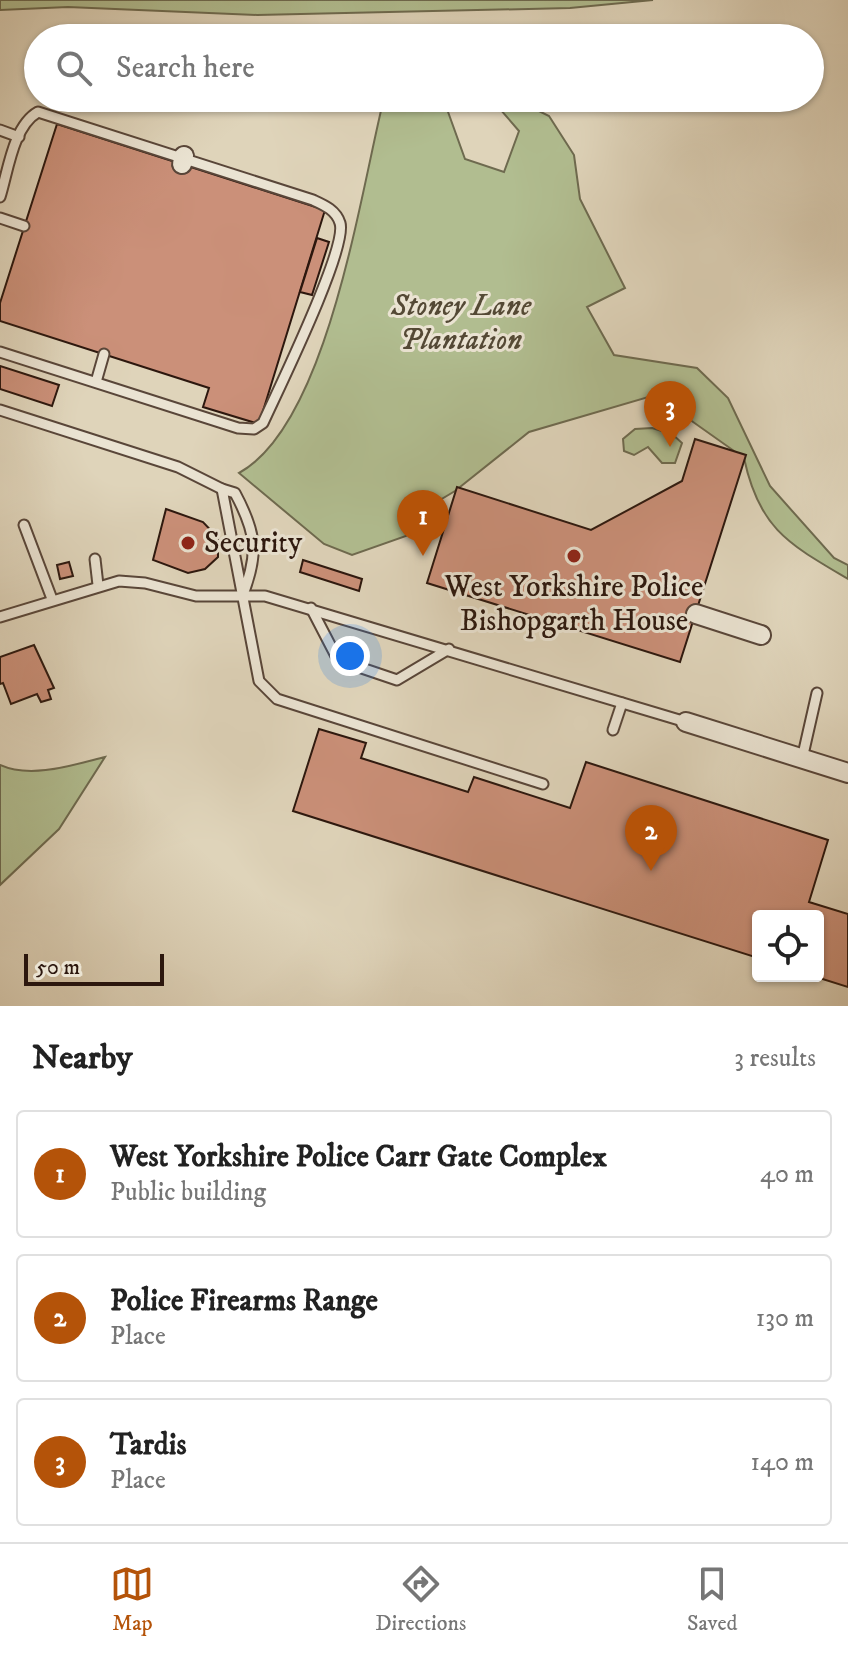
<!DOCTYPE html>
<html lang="en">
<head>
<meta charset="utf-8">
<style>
	body { margin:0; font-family:"IM FELL DW Pica",serif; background:#f2f2f2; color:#222 }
	.controls { position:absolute; right:24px; bottom:24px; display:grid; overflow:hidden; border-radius:8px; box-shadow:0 2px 6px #0004 }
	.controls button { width:72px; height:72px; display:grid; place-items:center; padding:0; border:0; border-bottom:2px solid #e0e0e0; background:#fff; color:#222; font:40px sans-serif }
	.scale { position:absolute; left:24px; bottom:20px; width:140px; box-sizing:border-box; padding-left:8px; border:4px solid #2c170e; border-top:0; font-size:22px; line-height:28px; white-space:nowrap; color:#2c170e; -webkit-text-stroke:6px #eae3d2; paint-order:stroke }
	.you { position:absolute; left:350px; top:656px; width:28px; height:28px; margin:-20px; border:6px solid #fff; border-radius:50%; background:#1a73e8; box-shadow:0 0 0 12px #1a73e833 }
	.badge { display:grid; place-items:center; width:52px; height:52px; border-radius:50%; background:#b45309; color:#fff; font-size:26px; font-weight:700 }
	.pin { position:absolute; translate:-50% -66px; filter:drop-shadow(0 2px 4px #0008) }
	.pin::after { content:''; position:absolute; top:42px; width:28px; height:24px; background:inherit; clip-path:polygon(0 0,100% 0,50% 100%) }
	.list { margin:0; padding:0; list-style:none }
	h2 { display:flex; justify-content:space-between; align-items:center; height:104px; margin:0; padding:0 32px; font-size:34px }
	h2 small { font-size:26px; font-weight:400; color:#767676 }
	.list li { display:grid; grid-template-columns:52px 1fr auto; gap:24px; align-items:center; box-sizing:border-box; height:128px; margin:0 16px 16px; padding:0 16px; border:2px solid #e0e0e0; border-radius:8px }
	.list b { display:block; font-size:30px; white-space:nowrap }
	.list p { margin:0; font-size:26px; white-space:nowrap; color:#767676 }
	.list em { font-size:26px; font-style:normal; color:#767676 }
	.icon { flex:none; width:44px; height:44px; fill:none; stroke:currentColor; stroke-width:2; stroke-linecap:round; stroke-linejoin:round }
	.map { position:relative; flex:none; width:848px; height:1006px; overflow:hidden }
	.search { position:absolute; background:#fff; box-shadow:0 2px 6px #0004; left:24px; right:24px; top:24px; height:88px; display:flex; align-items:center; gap:20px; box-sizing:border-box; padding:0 28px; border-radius:44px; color:#767676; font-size:30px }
	.sheet { height:536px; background:#fff }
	nav { display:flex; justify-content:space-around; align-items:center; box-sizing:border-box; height:112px; border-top:2px solid #e0e0e0; background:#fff; font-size:22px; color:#767676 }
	nav a { display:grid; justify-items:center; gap:4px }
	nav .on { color:#b45309 }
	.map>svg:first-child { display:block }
	.green { fill:#b1bd90; stroke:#6e6a4f; stroke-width:2 }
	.building { fill:#cb9079; stroke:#2c170e; stroke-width:2 }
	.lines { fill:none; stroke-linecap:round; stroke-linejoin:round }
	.lane-casing { stroke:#594639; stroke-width:13 }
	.street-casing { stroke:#594639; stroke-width:22 }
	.lane { stroke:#eae3d2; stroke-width:9 }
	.street { stroke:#eae3d2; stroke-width:18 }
	.poi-dot { fill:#8f2418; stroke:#eae3d2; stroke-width:3 }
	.labels { text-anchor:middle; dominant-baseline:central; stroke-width:6; stroke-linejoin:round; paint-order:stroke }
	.park-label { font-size:30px; font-style:italic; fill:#544935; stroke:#eae3d2 }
	.poi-label { font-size:30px; fill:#2c170e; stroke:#eae3d2; text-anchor:start }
</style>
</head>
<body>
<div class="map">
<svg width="848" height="1006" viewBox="0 0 848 1006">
	<rect width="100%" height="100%" fill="#dfd4ba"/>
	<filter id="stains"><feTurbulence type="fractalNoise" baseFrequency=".0025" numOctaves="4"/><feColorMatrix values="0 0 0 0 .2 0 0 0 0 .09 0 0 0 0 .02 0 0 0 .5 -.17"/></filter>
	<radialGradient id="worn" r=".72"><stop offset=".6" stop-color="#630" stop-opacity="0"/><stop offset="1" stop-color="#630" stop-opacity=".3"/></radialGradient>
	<!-- green -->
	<g class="green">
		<polygon points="0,0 653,0 570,8 257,15 68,7 0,10"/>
		<path d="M384,98H443L465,159L504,172L519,131L494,102L483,98H513L549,116L574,155L580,199L625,288L587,307L614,355L697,368L728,398L770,486L834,558L848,565V579C789,544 759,529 744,458L655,395L529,432L455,491L425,509L406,536L352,555L324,544L239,473C328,424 360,194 384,98Z"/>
		<polygon points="652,428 672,434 682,443 675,463 662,463 648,447 634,455 624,451 623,439 635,429"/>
		<path d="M105,757L59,829L0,885V765C31,779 73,765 105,757Z"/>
	</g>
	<!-- building -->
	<g class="building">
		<polygon points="57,124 325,210 259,424 203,407 209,388 0,321 0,303"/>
		<polygon points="317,238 329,242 312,295 300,292"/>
		<polygon points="0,366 59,385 52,406 0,389"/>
		<polygon points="695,439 746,455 680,662 427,583 457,487 591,530 682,481"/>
		<polygon points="166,509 203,522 218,538 218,557 205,569 188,573 153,560"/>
		<polygon points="303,560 362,579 359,591 300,572"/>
		<polygon points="69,562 73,576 60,579 57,565"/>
		<polygon points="34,645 54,688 48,690 51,699 41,702 37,694 11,704 3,683 0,684 0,657"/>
		<polygon points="319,729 366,743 361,758 468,792 474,777 570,808 586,762 828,840 809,902 848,914 848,987 813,976 818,976 818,916 758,916 758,958 293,811"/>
	</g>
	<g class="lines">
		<!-- lane casing -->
		<g class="lane-casing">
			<g id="lane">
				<polyline points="0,130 19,137"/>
				<path d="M0,197C8,172 13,126 38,112L313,200C324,205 336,210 340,223C348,248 277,392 263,423L254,429L238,428L0,352"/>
				<polyline points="0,218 24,226"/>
				<polyline points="96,382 104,354"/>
				<polyline points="0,410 178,467 222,489"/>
				<polyline points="24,525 52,599"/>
				<polyline points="95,559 98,585"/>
				<path d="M242,597C259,554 257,534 235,493L222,489L259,681L277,699L543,784"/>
				<polyline points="311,608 338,660 397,680 449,649"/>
				<polyline points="0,617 119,581 145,583 196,596 265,596 686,722"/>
				<polyline points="613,730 622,703"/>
				<polyline points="802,759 817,693"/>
			</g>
		</g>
		<!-- street casing -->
		<g class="street-casing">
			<g id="street">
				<polyline points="182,164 184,156"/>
				<polyline points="696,614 761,635"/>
				<polyline points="686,722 848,773"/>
			</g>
		</g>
		<!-- lane -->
		<use href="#lane" class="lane"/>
		<!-- street -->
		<use href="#street" class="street"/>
	</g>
	<!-- markers -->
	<g class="poi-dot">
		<circle cx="188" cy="543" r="8"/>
		<circle cx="574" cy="556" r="8"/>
	</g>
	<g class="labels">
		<!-- park labels -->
		<g class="park-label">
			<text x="461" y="306">Stoney Lane<tspan x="461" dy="34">Plantation</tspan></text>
		</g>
		<!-- poi labels -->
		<g class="poi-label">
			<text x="204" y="543">Security</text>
			<text x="574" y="587" text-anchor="middle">West Yorkshire Police<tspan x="574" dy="34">Bishopgarth House</tspan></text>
		</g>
	</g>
	<rect width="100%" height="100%" filter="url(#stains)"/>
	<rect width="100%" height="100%" fill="url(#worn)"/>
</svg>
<div class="controls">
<button><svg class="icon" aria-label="locate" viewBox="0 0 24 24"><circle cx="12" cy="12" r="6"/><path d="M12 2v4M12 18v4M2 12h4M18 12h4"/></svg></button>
</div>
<div class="scale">50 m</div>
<div class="you"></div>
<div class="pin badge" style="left:423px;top:556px">1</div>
<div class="pin badge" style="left:651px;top:871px">2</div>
<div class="pin badge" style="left:670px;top:447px">3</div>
<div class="search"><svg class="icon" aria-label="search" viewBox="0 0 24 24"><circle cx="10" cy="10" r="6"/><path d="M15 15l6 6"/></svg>Search here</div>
</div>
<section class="sheet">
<h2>Nearby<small>3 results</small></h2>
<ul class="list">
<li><span class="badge">1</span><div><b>West Yorkshire Police Carr Gate Complex</b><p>Public building</p></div><em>40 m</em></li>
<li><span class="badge">2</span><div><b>Police Firearms Range</b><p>Place</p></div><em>130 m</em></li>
<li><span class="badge">3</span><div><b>Tardis</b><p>Place</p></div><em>140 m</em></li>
</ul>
</section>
<nav>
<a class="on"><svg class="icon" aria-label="map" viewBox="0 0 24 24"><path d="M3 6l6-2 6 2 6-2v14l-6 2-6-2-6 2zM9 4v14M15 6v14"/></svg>Map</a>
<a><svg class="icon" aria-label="directions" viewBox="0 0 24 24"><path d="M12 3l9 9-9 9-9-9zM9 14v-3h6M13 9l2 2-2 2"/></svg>Directions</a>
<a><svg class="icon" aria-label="saved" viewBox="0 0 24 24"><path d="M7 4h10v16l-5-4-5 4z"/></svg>Saved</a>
</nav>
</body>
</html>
